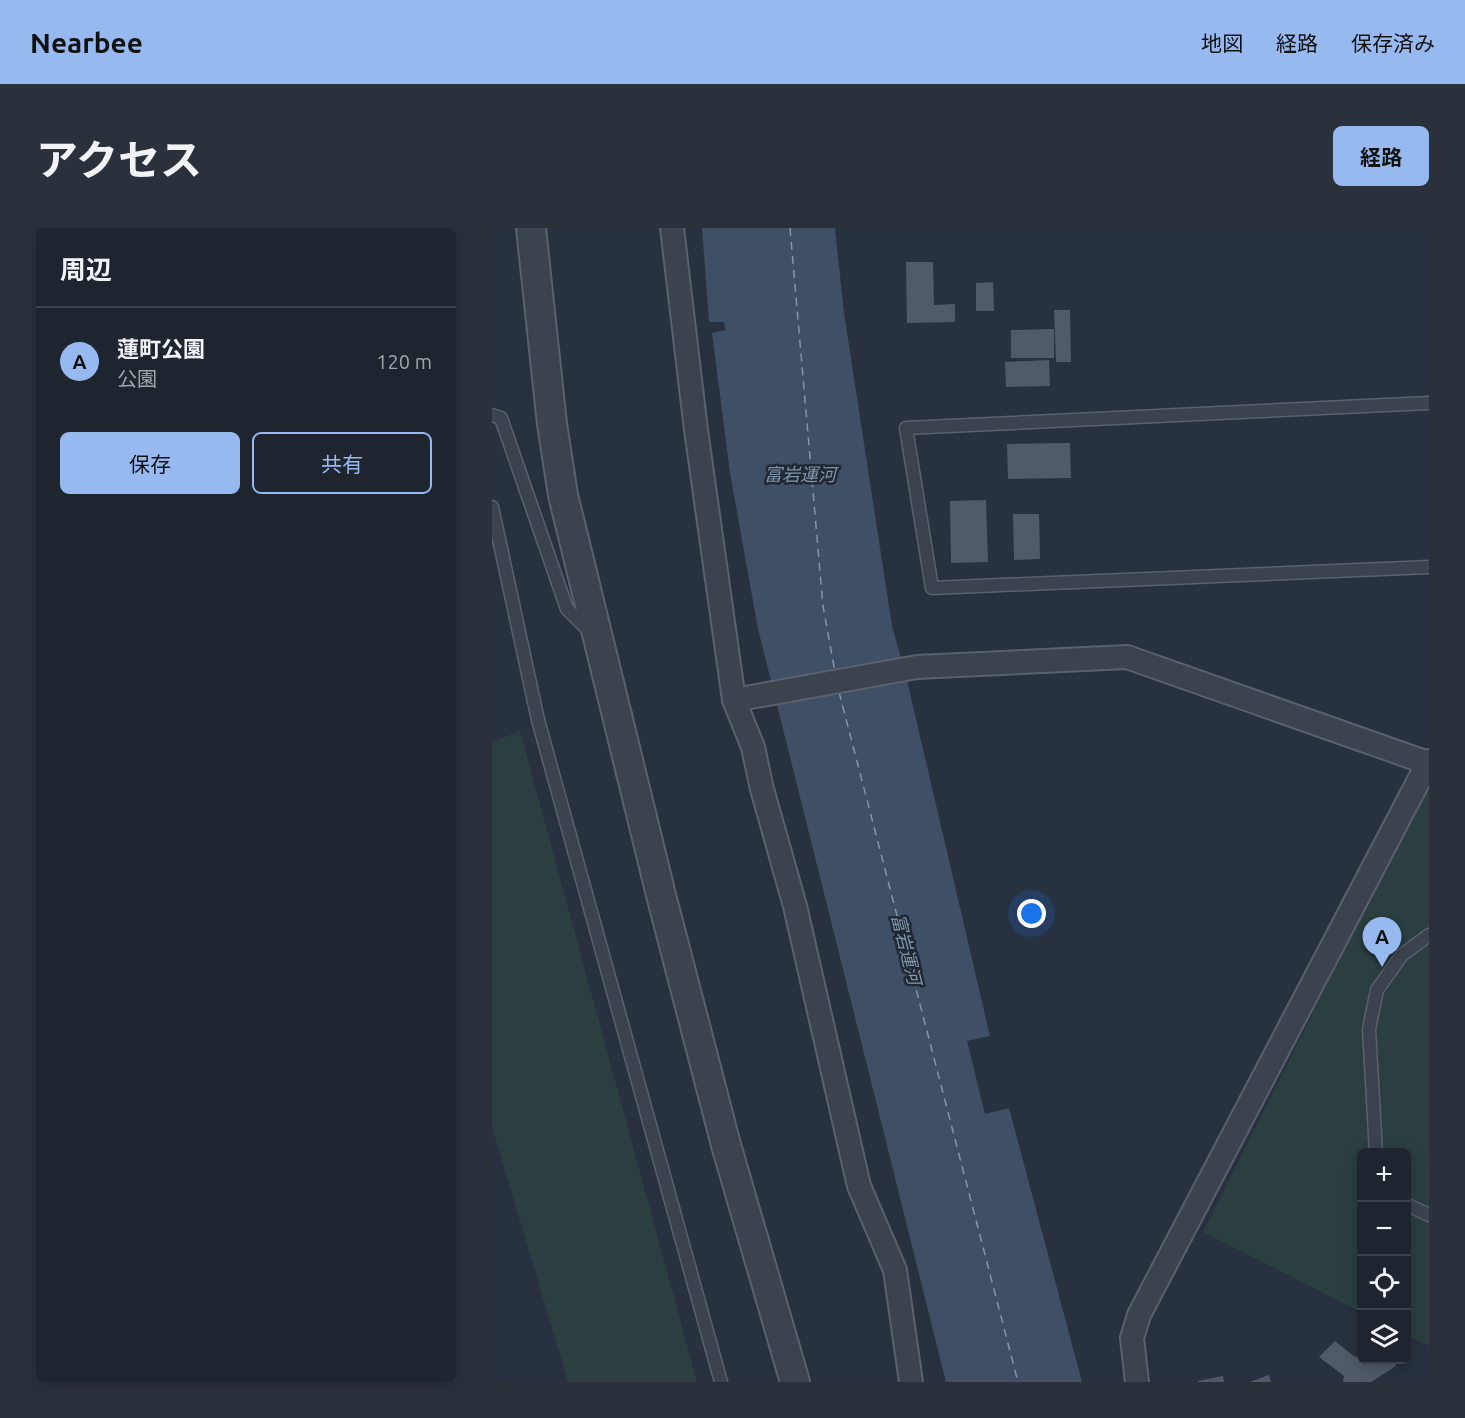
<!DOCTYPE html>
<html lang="ja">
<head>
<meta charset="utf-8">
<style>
	body { margin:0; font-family:Ubuntu,"Noto Sans JP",sans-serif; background:#2b313b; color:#f1f3f6 }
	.controls { position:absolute; right:18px; bottom:18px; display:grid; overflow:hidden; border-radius:9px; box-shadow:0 3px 15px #0003 }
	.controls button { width:54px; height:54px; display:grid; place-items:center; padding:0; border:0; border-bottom:2px solid #3c424b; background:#1e252f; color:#f1f3f6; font:30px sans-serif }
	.you { position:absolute; left:540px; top:686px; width:21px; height:21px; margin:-15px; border:4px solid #fff; border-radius:50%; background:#1a73e8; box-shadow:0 0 0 9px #1a73e833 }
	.badge { display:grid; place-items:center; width:39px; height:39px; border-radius:50%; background:#96b9f0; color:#111; font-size:20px; font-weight:700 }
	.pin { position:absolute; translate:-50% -50px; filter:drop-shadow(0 2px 3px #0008) }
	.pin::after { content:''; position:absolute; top:32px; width:21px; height:18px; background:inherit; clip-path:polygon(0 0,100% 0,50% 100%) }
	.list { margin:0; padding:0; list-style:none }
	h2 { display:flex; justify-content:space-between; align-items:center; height:78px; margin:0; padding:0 24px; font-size:26px }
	h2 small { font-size:20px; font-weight:400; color:#a1a5aa }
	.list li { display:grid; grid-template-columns:39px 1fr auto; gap:18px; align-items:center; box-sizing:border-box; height:108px; padding:0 24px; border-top:2px solid #3c424b }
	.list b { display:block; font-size:22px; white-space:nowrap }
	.list p { margin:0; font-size:20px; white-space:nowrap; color:#a1a5aa }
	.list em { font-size:20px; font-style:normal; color:#a1a5aa }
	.actions { display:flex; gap:12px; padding:18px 24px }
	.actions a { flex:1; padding:14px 0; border:2px solid #96b9f0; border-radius:9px; text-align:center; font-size:21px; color:#96b9f0 }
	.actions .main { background:#96b9f0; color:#111 }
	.icon { flex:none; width:33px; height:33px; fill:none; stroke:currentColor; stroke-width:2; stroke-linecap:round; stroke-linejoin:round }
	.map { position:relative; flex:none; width:937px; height:1154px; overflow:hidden; border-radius:9px }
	header { display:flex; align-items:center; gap:36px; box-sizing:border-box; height:84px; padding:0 30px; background:#96b9f0; color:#111 }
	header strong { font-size:28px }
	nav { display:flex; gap:33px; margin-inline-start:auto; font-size:21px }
	.intro { display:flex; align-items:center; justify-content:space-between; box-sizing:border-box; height:144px; padding:0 36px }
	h1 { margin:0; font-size:42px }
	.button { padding:15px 27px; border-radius:9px; background:#96b9f0; color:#111; font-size:21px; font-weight:700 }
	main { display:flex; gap:36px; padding:0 36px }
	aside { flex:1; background:#1e252f; border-radius:9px; box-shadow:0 3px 15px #0003 }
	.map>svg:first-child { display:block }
	.green { fill:#2b3f41 }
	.water { fill:#3f4f66 }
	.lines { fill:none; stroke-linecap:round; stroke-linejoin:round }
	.ferry { stroke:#8295ae; stroke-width:1.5; stroke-dasharray:8 6; stroke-linecap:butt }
	.building { fill:#515a69 }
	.service-casing { stroke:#59616c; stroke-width:15 }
	.minor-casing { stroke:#59616c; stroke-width:26 }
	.tertiary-casing { stroke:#59616c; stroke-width:32 }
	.service { stroke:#3b434f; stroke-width:12 }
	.minor { stroke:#3b434f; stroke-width:22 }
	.tertiary { stroke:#3b434f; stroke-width:28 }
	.labels { text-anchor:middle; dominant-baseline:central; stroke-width:5; stroke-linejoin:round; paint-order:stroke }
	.water-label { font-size:18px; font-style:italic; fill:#8295ae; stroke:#202834 }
</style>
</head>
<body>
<header>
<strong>Nearbee</strong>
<nav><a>地図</a><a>経路</a><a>保存済み</a></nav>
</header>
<div class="intro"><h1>アクセス</h1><a class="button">経路</a></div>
<main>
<aside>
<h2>周辺<small></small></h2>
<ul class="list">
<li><span class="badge">A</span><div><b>蓮町公園</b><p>公園</p></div><em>120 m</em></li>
</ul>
<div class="actions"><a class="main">保存</a><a>共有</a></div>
</aside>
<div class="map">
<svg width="937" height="1154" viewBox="0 0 937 1154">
	<rect width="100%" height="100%" fill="#28313f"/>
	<!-- green -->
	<g class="green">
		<polygon points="28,503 205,1154 76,1154 0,899 0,514"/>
		<polygon points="937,553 937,1118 915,1107 914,924 870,924 869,1084 711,1004"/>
	</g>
	<!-- water -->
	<polygon class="water" points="210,0 343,0 352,85 400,398 414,448 498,808 475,813 493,886 517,880 590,1154 454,1154 266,401 238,245 220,105 233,102 232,94 217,94"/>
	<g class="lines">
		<!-- ferry -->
		<g class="ferry">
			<polyline points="298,0 331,378 343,444"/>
			<polyline points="347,464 526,1154"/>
		</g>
	</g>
	<!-- building -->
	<g class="building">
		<polygon points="414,34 441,34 442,77 463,76 463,94 415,95"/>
		<polygon points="501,54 502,83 484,83 484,55"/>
		<polygon points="562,82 578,82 579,134 564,134"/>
		<polygon points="562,101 562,130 519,130 519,102"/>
		<polygon points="557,132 558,158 514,159 513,134"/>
		<polygon points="578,215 579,250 516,251 515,216"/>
		<polygon points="494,272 496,334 459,335 458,273"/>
		<polygon points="521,286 547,286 548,331 522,332"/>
		<polygon points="843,1113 863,1129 870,1127 870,1132 902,1132 904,1138 879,1154 851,1154 852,1148 827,1129"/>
		<polygon points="777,1147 779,1154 758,1154"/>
		<polygon points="731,1148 732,1154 706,1154 706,1153"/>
	</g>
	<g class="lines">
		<!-- service casing -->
		<g class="service-casing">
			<g id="service">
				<polyline points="937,175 414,200 440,360 937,339"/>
				<polyline points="0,187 9,190 75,381 98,404"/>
				<polyline points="0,279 46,492 229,1154"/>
				<polyline points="884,924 877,801 885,762 910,727 937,707"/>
				<polyline points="914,976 937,987"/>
			</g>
		</g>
		<!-- minor casing -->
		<g class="minor-casing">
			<g id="minor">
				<polyline points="180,0 204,202 242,472 261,519 270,561 303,678 367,958 403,1042 419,1154"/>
				<polyline points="242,472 425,439 635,429 936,535"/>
				<polyline points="645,1154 640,1110 647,1087 937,533"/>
			</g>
		</g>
		<!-- tertiary casing -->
		<g class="tertiary-casing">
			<polyline id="tertiary" points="39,0 60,196 71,267 169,667 234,917 303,1154"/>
		</g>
		<!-- service -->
		<use href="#service" class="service"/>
		<!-- minor -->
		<use href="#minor" class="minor"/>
		<!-- tertiary -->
		<use href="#tertiary" class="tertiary"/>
	</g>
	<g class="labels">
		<!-- water labels -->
		<g class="water-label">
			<text x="308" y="246">富岩運河</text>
			<text transform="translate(415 721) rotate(76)">富岩運河</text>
		</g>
	</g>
</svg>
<div class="controls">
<button>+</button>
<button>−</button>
<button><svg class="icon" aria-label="locate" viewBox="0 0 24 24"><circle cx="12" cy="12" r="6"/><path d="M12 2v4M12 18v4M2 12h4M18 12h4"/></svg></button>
<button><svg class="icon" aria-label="layers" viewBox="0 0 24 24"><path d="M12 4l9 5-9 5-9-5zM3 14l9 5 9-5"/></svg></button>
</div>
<div class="you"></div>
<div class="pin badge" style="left:890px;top:739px">A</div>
</div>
</main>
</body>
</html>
